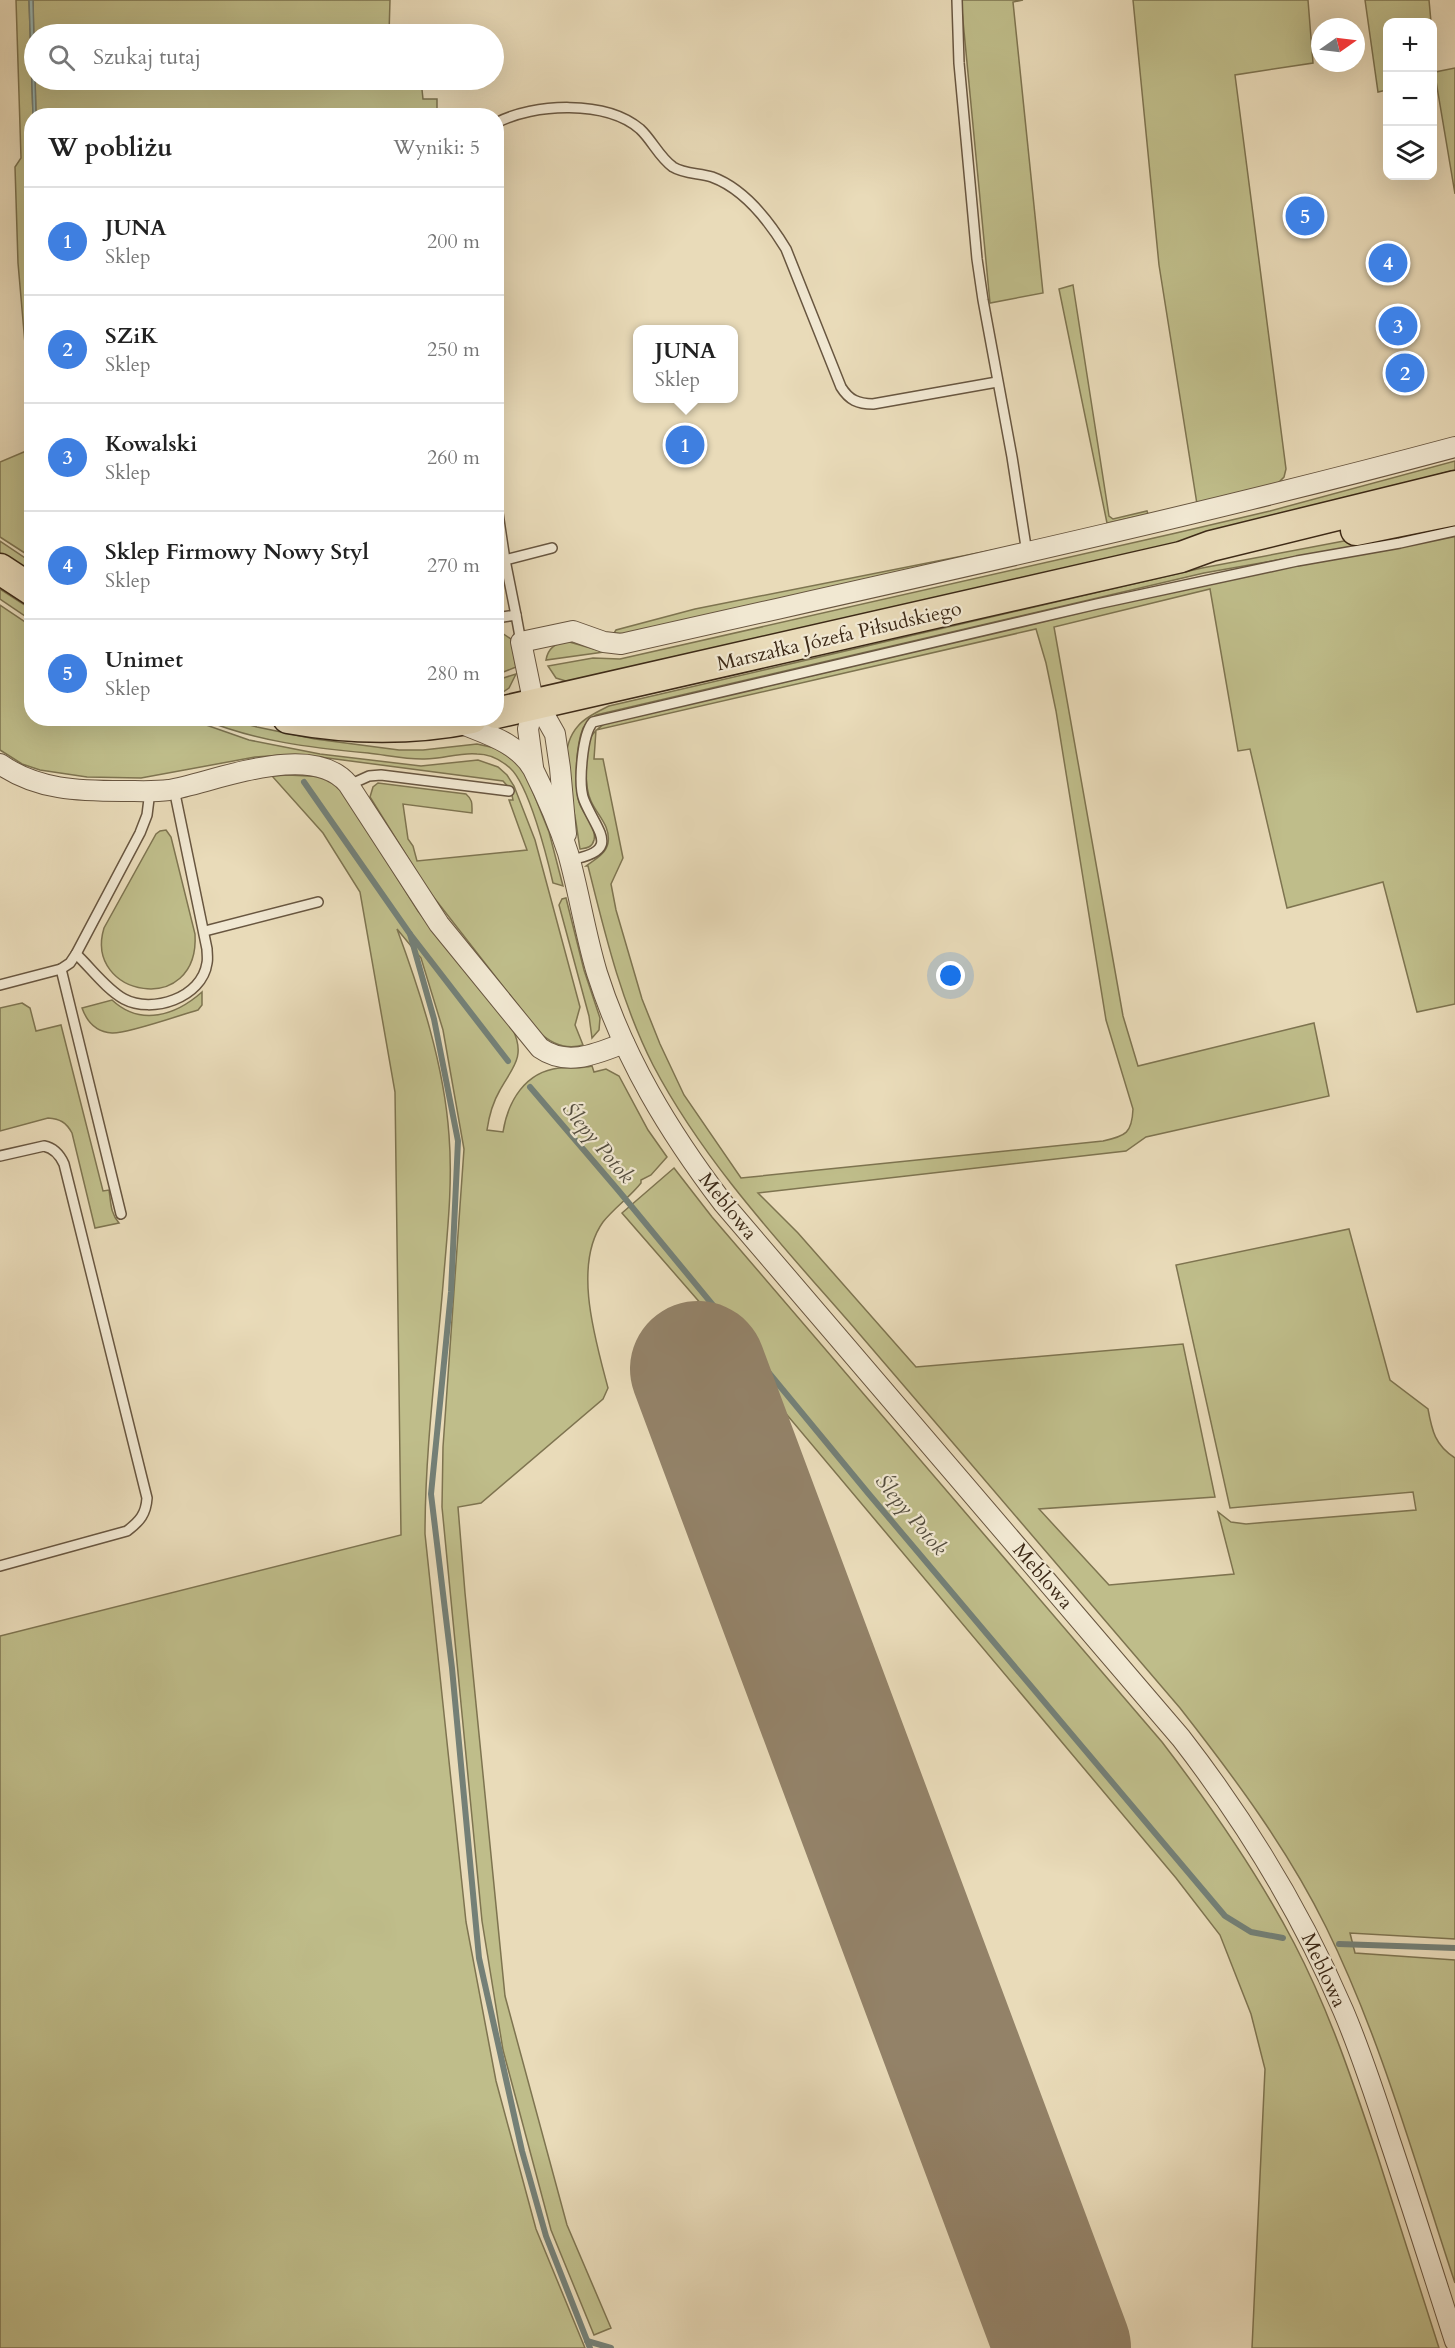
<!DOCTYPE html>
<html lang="pl">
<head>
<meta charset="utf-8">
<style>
	body { margin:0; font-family:Cardo,serif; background:#f6f6f6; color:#222 }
	.controls { position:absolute; right:18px; top:18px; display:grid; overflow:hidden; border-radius:12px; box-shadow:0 6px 24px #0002 }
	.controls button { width:54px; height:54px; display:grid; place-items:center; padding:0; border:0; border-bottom:2px solid #e0e0e0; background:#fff; color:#222; font:30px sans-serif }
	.compass { position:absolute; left:1311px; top:18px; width:54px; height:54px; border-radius:50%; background:#fff; box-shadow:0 6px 24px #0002; rotate:76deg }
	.you { position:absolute; left:951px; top:976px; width:21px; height:21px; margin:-15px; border:4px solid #fff; border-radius:50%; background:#1a73e8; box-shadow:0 0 0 9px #1a73e833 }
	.badge { display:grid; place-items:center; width:39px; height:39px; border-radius:50%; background:#2563eb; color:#fff; font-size:20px; font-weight:700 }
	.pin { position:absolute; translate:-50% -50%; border:3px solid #fff; box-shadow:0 2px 6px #0006 }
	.popup { position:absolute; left:633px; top:325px; width:105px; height:78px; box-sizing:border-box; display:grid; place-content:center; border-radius:12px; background:#fff; filter:drop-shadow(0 2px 4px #0005); font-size:20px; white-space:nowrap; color:#767676 }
	.popup b { font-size:22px; color:#222 }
	.popup::after { content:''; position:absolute; left:50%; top:100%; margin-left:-12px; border:12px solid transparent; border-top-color:#fff }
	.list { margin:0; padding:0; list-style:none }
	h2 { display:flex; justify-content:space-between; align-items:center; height:78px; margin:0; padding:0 24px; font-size:26px }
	h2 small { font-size:20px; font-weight:400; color:#767676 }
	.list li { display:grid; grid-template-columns:39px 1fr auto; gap:18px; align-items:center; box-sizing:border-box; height:108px; padding:0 24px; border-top:2px solid #e0e0e0 }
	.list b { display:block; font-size:22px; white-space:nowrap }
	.list p { margin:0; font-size:20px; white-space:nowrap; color:#767676 }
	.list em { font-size:20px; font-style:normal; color:#767676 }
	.icon { flex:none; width:33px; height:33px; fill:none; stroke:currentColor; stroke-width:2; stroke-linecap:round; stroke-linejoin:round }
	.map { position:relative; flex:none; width:1455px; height:2348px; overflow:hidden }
	.search { position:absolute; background:#fff; box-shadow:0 6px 24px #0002; left:24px; top:24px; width:480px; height:66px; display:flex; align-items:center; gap:15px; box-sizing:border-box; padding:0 21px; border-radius:33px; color:#767676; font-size:22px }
	.panel { position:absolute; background:#fff; box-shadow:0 6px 24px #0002; left:24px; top:108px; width:480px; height:618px; border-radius:24px }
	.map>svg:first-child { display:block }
	.green { fill:#bfbd8a; stroke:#7e7450; stroke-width:1.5; fill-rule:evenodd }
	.water { fill:#99b9b7; stroke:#748077; stroke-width:1.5 }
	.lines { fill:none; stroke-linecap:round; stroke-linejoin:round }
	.stream { stroke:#748077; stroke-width:6 }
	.runway { stroke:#938268; stroke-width:136 }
	.lane-casing { stroke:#685640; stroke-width:12 }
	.street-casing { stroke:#685640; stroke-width:22 }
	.primary-casing { stroke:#3d2a17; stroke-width:33 }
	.lane { stroke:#f1e8d2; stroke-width:9 }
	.street { stroke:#f1e8d2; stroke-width:20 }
	.primary { stroke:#e9dbb9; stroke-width:30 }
	.labels { text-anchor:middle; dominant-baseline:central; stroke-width:4.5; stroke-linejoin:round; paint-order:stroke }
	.street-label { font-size:20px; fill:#3d2a17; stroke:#f1e8d2 }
	.water-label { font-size:21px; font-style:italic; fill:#544e3f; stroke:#f1e8d2 }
</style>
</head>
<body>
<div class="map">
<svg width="1455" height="2348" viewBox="0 0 1455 2348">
	<rect width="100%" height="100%" fill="#e9dbb9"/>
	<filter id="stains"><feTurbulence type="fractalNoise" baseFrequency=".00333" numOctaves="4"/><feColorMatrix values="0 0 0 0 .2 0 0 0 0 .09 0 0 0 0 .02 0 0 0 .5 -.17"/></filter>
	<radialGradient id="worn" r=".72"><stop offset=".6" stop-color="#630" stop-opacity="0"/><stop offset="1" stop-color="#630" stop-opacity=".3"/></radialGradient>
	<!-- green -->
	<g class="green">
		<polygon points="16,0 29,0 33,115 31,413 18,263 15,167 21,158"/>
		<polygon points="33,0 390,0 389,34 34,34 34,58"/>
		<polygon points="961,0 1023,0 1013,2 1043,293 990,303"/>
		<polygon points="1133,0 1308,0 1313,63 1235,75 1286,469 1284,477 1278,483 1197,504 1159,265"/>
		<polygon points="1365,0 1429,0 1431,22 1388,22 1387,90 1378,92"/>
		<polygon points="1432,40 1435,72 1455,68 1455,194 1436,81 1433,81"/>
		<polygon points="35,80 381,80 381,83 421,80 423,99 437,99 437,115 36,115"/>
		<polygon points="1073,285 1109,516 1113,519 1147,511 1148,514 1107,523 1059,289"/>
		<polygon points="31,449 31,557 0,537 0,462"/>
		<polygon points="1455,461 1455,470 1200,538 569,682 556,678 548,666 593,658 620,659 1176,533 1270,511"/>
		<path d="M1455,525L1390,540L1204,573L596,715C590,719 586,722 583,728C576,745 574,785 579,802C583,815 597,826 594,840C592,848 586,848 580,849C578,838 577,827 575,817C570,788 556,751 578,726C585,717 599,711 609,706L1202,568L1365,537Z"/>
		<path d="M1455,534V1004L1417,1012L1383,882L1287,908L1250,749L1238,751L1210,589L1054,627L1123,1016L1138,1066L1314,1023L1329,1096L1146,1137L1126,1151L758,1193L798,1233L916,1367L1183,1344L1215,1497L1039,1509L1109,1585L1234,1574L1218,1512L1231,1522L1246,1524L1416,1510L1413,1492L1230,1508L1176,1265L1349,1229L1390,1380L1428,1409C1432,1431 1435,1445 1455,1458V1939L1350,1933L1355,1953L1455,1960V2283C1415,2163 1382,2041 1326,1927C1287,1848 1234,1777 1180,1708C1072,1581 964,1456 856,1330C783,1246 705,1164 653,1065C621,1002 605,934 588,866H586C594,860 606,854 608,843C611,826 597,815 591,801C584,787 585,751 591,737C594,731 599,728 604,724L1208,583ZM1036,629L1046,663L1056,711L1106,1020L1133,1109C1132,1133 1126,1136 1103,1141L741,1178L684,1095L660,1044L642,999L616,910L611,884L623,858L603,759H594L596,730Z"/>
		<polygon points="0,541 31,562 31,573 0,553"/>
		<polygon points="998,549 625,634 614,633 616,630 695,609"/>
		<polygon points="497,561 503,597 497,607 496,607"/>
		<polygon points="0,589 31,609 31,620 0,599"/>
		<path d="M0,605L31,626L32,718L189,719L249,740L320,754L421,766L478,760L498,767L507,775L514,786L535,840L580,1007L575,1025L583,1045C565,1050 550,1043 538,1031L428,890L370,797L373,787L378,783L466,794C473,800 472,804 472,813L403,804L408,839L413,846L417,861L527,850L509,800H513L511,790L503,781L320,757L283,755L255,757L141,778L87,777L40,770L22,764L0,750Z"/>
		<polygon points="496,629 511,639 516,667 501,673 497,655"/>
		<path d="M566,641L604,652L546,660C548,648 555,644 566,641Z"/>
		<polygon points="516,674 509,688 497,696 497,680"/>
		<path d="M202,719H227L257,727L315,739L399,750H423L477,744L495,748L517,762L526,775L549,832L563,886L553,883C547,857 529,785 510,768C501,760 489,754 477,754C459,752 441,760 422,759C404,759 386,755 368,753C311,748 255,741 202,719Z"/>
		<path d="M288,775L327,777L343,792L418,911L513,1030C526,1057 512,1068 500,1090C493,1102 489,1116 487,1130L503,1132C508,1101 525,1072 559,1068C570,1067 581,1069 592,1066L594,1072L606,1069L619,1076L648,1130L667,1157L651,1175L641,1180V1183C630,1197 614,1208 603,1222C572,1265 596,1342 608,1388L603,1399L481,1503L458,1507L465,1593L505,1996L567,2225L611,2328L594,2335L551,2230L503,2050L482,1921L442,1507L443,1447L464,1149L443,1030L421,958L397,929C421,994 444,1065 449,1135C453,1185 447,1235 443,1285C436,1368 425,1451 425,1534L466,1922L496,2081L536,2229L585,2348H0V1636L401,1535L395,1092L360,892L323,833L272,776Z"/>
		<path d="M166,830L171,837L195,934C200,1018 83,997 104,928L156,834L160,831Z"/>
		<polygon points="566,898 584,970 600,1018 599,1030 592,1038 589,1016 559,905 562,899"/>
		<path d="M202,992V1005L198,1010C180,1015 127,1034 112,1033C96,1032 87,1022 82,1008L112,1000C141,1027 176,1015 202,992Z"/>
		<path d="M22,1003L30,1008L36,1031L61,1025L103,1191L109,1190C111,1202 110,1213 119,1223L95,1228L72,1133C66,1122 60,1119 48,1118L0,1131V1008Z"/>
		<path d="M674,1168L712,1217L1162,1742C1211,1806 1257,1872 1294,1943C1329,2010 1353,2082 1377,2154C1398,2218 1418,2283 1439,2348H1252L1265,2069L1251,2014L1220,1935L1176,1878L756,1378L749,1359L622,1213Z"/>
	</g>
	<!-- water -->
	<polygon class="water" points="29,0 33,0 36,115 33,115"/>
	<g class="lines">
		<!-- stream -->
		<g class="stream">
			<polyline points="304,782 410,934 508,1061"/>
			<polyline points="410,934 434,1019 458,1141 451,1292 431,1494 452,1668 479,1958 522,2151 546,2236 590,2348"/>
			<polyline points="530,1087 618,1190 868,1493 1225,1916 1251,1932 1283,1938"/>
			<polyline points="1339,1944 1455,1948"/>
			<polyline points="587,2341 611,2348"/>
		</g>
		<!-- runway -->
		<polyline class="runway" points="698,1369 1063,2348"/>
		<!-- lane casing -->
		<g class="lane-casing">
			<g id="lane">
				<polyline points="957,0 959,63 977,259 983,300 1012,457 1027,553"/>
				<path d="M496,123C534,103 606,100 640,129C652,140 659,157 673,167C684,174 700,173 712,177C745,189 769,221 786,249L841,387C849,400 858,404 873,404L997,382"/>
				<polyline points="496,500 505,560"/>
				<polyline points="516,615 505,560 552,548"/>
				<polyline points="496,618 516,615 521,642"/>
				<polyline points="349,785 369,776 381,775 509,791"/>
				<path d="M569,860C623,851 597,832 584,800C578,785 582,734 593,722L1097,604L1297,561L1400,543L1455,531"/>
				<polyline points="205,931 318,902"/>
				<path d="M76,954C91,968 106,989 124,999C152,1014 202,998 207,963C208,959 207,953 207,949L174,789"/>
				<polyline points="0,985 61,969"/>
				<path d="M0,1156L44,1146C54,1148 60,1155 64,1164L147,1498C146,1514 140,1521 127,1531L0,1566"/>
				<polyline points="121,1214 61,969 70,963 76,954 140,833 147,815 150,791"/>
			</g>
		</g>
		<!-- street casing -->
		<g class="street-casing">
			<g id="street">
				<path d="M455,721C482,733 517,741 533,769C546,795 559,825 568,853C579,892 585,933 597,973C624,1058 669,1132 723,1203L1181,1738C1246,1822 1301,1912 1343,2010C1361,2052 1375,2095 1389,2138C1412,2206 1433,2273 1455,2341"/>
				<path d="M0,764C37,790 79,791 123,791C138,791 154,792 169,790C215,782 311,740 348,784L439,924L540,1048C567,1067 596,1054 624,1043"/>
				<polyline points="533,767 528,729 534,705"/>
				<path d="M566,834L560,768L555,734L546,718L534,705L521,642L573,631L604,642L621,644C899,581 1179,521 1455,447"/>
			</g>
		</g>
		<!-- primary casing -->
		<g class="primary-casing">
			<g id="primary">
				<polyline points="1356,530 1455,510"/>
				<polyline points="0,569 32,590"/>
				<polyline points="496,713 1181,557 1211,546 1455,486"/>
				<path d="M288,718C348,729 412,730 472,718"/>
			</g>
		</g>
		<!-- lane -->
		<use href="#lane" class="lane"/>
		<!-- street -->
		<use href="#street" class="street"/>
		<!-- primary -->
		<use href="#primary" class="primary"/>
	</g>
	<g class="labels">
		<!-- street labels -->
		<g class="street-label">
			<text transform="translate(839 636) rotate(-13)">Marszałka Józefa Piłsudskiego</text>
			<text transform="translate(728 1206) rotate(51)">Meblowa</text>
			<text transform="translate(1043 1576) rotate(49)">Meblowa</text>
			<text transform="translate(1324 1970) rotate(65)">Meblowa</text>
		</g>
		<!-- water labels -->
		<g class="water-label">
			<text transform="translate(598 1143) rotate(50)">Ślepy Potok</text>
			<text transform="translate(911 1515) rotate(50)">Ślepy Potok</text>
		</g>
	</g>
	<rect width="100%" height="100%" filter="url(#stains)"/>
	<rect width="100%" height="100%" fill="url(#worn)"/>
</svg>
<div class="controls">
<button>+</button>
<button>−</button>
<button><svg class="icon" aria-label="layers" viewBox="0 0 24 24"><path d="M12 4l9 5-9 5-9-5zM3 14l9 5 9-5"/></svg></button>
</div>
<svg class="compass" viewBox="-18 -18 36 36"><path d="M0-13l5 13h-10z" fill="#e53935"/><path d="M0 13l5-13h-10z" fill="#767676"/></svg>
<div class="you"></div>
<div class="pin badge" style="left:685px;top:445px;background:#3f7fe0">1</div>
<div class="popup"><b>JUNA</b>Sklep</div>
<div class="pin badge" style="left:1405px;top:373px;background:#3f7fe0">2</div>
<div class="pin badge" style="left:1398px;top:326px;background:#3f7fe0">3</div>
<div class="pin badge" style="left:1388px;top:263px;background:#3f7fe0">4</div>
<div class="pin badge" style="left:1305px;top:216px;background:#3f7fe0">5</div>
<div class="search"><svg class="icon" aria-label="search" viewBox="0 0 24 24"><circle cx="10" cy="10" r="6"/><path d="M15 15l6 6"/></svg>Szukaj tutaj</div>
<section class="panel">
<h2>W pobliżu<small>Wyniki: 5</small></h2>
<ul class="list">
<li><span class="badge" style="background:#3f7fe0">1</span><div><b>JUNA</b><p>Sklep</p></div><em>200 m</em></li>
<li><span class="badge" style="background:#3f7fe0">2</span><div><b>SZiK</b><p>Sklep</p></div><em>250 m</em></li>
<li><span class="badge" style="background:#3f7fe0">3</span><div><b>Kowalski</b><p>Sklep</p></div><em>260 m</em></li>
<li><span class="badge" style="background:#3f7fe0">4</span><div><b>Sklep Firmowy Nowy Styl</b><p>Sklep</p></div><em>270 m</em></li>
<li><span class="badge" style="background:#3f7fe0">5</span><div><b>Unimet</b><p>Sklep</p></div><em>280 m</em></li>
</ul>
</section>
</div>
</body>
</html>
